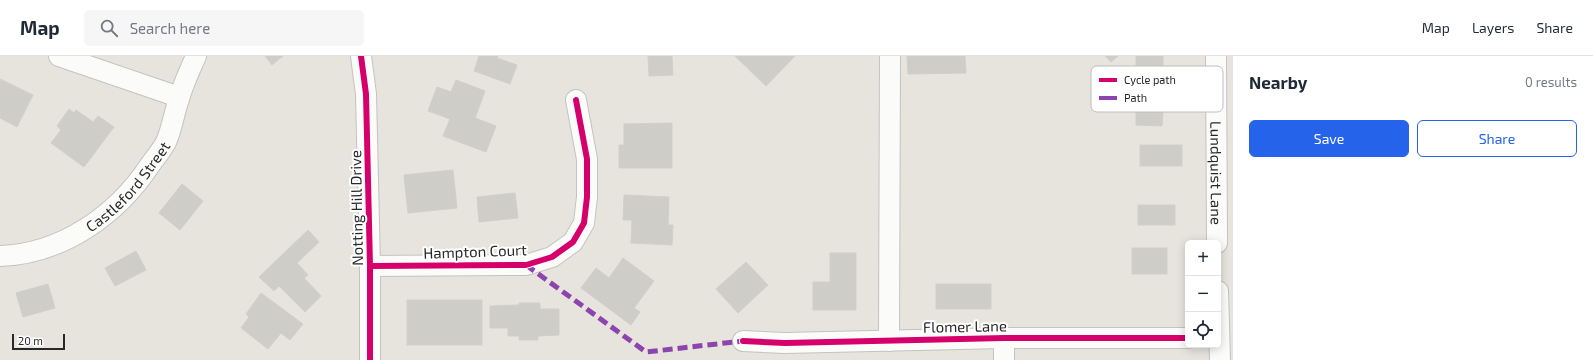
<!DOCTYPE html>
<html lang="en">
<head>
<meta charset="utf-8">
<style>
	body { margin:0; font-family:"Exo 2",sans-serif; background:#f6f6f7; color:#1f2937 }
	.controls { position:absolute; right:12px; bottom:12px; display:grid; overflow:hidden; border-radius:6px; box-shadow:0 2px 10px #0003 }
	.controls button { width:36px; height:36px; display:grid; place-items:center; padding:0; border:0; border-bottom:1px solid #e0e1e3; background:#fff; color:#1f2937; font:20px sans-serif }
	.scale { position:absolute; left:12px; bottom:10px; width:53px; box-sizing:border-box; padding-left:4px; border:2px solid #282828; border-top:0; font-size:11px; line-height:14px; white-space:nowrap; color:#282828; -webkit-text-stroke:3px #fff; paint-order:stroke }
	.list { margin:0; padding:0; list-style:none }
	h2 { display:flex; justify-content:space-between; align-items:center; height:52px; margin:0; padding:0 16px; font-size:17px }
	h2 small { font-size:13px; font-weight:400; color:#747a83 }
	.actions { display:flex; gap:8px; padding:12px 16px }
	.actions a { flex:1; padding:9px 0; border:1px solid #2563eb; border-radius:6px; text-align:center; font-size:14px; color:#2563eb }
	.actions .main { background:#2563eb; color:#fff }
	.icon { flex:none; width:22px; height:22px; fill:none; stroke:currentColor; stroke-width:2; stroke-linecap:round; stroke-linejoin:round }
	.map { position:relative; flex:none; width:1233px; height:304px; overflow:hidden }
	header { display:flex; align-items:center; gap:24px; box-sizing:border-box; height:56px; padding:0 20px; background:#fff; border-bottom:1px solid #e0e1e3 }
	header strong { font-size:19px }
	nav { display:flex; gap:22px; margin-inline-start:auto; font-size:14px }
	.search { width:280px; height:36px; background:#f6f6f7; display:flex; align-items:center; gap:10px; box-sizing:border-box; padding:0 14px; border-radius:6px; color:#747a83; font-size:15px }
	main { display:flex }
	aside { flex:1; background:#fff }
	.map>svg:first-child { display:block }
	.building { fill:#cfcdc8; stroke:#d1cfc9 }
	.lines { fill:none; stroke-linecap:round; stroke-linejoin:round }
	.minor-casing { stroke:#c3c3c3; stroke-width:22 }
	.minor { stroke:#fbfbfa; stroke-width:20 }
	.quiet { stroke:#8e44ad; stroke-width:5; stroke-dasharray:10 5; stroke-linecap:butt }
	.cycleway-casing { stroke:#fff; stroke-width:8 }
	.cycleway { stroke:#d6006c; stroke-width:6 }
	.labels { text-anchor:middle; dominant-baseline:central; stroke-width:4; stroke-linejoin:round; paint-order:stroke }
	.street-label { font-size:15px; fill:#282828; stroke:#fff }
	.key { fill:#fff; stroke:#bebebe; stroke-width:1 }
	.key-label { font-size:11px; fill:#282828 }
</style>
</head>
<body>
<header>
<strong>Map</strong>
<div class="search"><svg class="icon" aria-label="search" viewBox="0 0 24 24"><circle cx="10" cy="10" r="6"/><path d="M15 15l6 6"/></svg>Search here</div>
<nav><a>Map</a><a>Layers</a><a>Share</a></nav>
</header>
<main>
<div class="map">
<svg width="1233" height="304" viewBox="0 0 1233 304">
	<rect width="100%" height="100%" fill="#e6e4dd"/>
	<!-- building -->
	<g class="building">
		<polygon points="265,0 283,0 272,9"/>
		<polygon points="479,0 498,0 497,2 517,9 510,28 474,15"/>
		<polygon points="648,0 672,0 673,19 649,20"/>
		<polygon points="735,0 795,0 766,30"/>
		<polygon points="907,0 965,0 966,17 908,18"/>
		<polygon points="1105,0 1118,0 1111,6"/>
		<rect x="1136" y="0" width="27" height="42"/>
		<polygon points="0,23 33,39 17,71 0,62"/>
		<polygon points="456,24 485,35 475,62 496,70 486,96 443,80 450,63 428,55 437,31 451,36"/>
		<polygon points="69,53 74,57 76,54 93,66 98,60 114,71 84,111 51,87 61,74 57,70"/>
		<polygon points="1136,54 1163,55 1162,70 1136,69"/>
		<polygon points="672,67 672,112 619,112 619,89 624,89 624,68"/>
		<rect x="1140" y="89" width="42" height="21"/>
		<polygon points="453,114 457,152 408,157 404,119"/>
		<polygon points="182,128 203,145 180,174 159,157"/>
		<polygon points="515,137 518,162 479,166 477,141"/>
		<polygon points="624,139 669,141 668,169 673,169 672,189 631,187 632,164 623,164"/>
		<rect x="1138" y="149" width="37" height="20"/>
		<polygon points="308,174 319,186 297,207 308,219 304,222 321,240 305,256 279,230 274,235 259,221"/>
		<rect x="1132" y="192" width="35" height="26"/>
		<polygon points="136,195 146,214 115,230 105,212"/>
		<polygon points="830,197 856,197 856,254 813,254 813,226 830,226"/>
		<polygon points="623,202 654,225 634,252 640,256 631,269 581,232 596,212 609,222"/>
		<polygon points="746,206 768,229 738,257 716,233"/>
		<polygon points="48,228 55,252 23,261 16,237"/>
		<rect x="936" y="228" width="55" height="25"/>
		<polygon points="261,237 303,268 290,284 281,277 268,293 241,272 249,261 246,258"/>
		<rect x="407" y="244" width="75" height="45"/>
		<polygon points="519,247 540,247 540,253 559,253 559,279 538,280 538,284 519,284 519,280 508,280 508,272 490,272 490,250 519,249"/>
	</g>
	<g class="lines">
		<!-- minor casing -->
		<g class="minor-casing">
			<g id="minor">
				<polyline points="59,0 179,41"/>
				<polyline points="361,0 366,38 370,210 370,304"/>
				<path id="s1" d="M1216,0L1217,187"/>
				<path id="s2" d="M0,200C62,198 117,159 150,109C155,102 162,94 166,86C172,73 174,57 179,43C183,28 190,14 196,0"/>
				<polyline points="370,210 526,209 552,201 573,186 584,167 587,141 587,103 576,44"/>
				<polyline points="1218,235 1220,304"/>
				<polyline points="1004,282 1004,304"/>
				<polyline points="743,285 785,287 1004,282 1188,282"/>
				<polyline points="889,285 890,0"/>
			</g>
		</g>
		<!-- minor -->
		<use href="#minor" class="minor"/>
		<!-- quiet -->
		<polyline class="quiet" points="526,209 646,296 743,285"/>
		<!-- cycleway casing -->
		<g class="cycleway-casing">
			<g id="cycleway">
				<polyline points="361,0 366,38 370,210 370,304"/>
				<polyline points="370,210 526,209 552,201 573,186 584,167 587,141 587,103 576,44"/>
				<polyline points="743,285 785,287 1004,282 1188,282"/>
			</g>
		</g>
		<!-- cycleway -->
		<use href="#cycleway" class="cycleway"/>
	</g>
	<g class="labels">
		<!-- street labels -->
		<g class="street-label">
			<text stroke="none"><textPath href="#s1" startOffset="117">Lundquist Lane</textPath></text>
			<text stroke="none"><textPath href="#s2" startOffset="151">Castleford Street</textPath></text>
			<text transform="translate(356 152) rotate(-91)">Notting Hill Drive</text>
			<text transform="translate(475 195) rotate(-2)">Hampton Court</text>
			<text transform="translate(965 270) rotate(-1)">Flomer Lane</text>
		</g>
	</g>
	<!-- legend -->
	<rect x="1091" y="10" width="132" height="46" rx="6" class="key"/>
	<rect x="1099" y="22" width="18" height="4" fill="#d6006c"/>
	<rect x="1099" y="40" width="18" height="4" fill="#8e44ad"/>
	<g class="key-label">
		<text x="1124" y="28">Cycle path</text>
		<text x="1124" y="46">Path</text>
	</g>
</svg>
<div class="controls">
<button>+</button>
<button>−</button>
<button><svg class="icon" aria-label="locate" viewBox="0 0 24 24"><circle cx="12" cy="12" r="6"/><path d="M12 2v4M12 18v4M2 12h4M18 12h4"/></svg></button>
</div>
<div class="scale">20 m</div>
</div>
<aside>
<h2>Nearby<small>0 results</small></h2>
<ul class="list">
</ul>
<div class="actions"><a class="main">Save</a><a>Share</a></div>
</aside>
</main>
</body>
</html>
